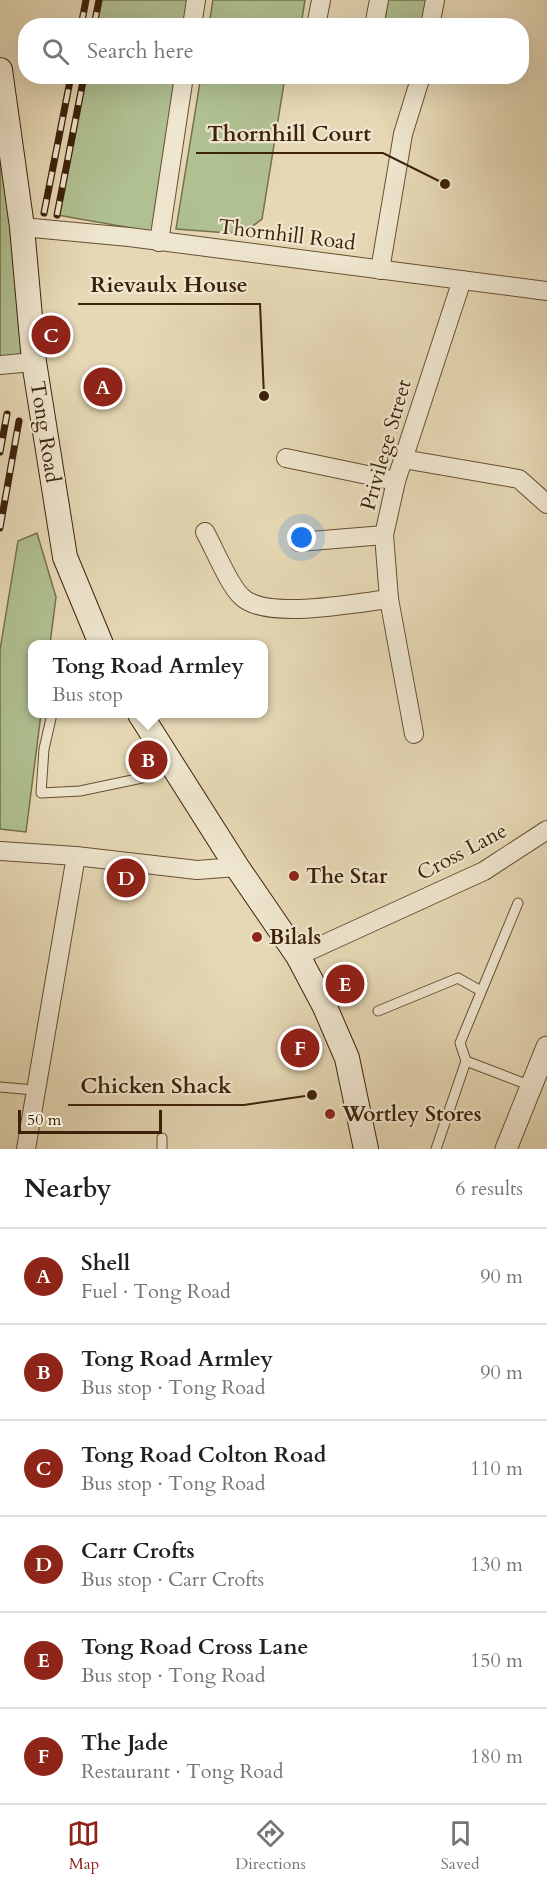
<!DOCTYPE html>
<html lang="en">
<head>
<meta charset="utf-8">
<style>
	body { margin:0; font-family:Cardo,serif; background:#f2f2f2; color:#202124 }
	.scale { position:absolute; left:18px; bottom:15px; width:144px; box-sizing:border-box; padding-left:6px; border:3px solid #3d2108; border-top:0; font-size:16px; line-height:21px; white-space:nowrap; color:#3d2108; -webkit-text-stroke:4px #efe6cf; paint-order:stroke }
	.you { position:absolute; left:302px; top:538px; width:21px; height:21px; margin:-15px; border:4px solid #fff; border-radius:50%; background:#1a73e8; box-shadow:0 0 0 9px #1a73e833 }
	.badge { display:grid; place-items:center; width:39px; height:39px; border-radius:50%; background:#8f2418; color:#fff; font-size:20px; font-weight:700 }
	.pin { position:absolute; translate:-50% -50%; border:3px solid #fff; box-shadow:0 2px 6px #0006 }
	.popup { position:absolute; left:28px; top:640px; width:240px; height:78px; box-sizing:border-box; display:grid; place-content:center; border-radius:12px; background:#fff; filter:drop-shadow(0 2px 4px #0005); font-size:20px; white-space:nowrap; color:#757577 }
	.popup b { font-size:22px; color:#202124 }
	.popup::after { content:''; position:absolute; left:50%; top:100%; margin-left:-12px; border:12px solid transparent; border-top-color:#fff }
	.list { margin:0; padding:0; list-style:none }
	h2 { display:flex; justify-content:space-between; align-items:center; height:78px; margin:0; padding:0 24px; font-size:26px }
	h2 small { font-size:20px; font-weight:400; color:#757577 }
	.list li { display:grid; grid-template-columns:39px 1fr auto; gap:18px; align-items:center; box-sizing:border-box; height:96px; padding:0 24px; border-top:2px solid #e0e0e0 }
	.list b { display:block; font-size:22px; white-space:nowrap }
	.list p { margin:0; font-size:20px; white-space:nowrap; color:#757577 }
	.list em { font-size:20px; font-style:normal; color:#757577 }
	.icon { flex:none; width:33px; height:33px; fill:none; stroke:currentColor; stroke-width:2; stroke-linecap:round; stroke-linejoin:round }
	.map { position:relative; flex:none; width:547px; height:1149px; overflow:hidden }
	.search { position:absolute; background:#fff; box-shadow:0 6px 24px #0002; left:18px; right:18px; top:18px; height:66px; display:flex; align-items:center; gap:15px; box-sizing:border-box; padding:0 21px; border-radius:24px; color:#757577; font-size:22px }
	.sheet { height:654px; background:#fff }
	nav { display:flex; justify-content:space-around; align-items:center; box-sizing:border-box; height:84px; border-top:2px solid #e0e0e0; background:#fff; font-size:16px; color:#757577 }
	nav a { display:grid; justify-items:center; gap:3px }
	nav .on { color:#8f2418 }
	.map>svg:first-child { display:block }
	.green { fill:#b0c091; stroke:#76704c; stroke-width:1.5 }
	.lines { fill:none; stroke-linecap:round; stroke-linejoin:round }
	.service-casing { stroke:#674f33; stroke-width:11 }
	.minor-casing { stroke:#674f33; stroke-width:20 }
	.tertiary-casing { stroke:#674f33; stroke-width:23 }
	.secondary-casing { stroke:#3d2108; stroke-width:26 }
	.service { stroke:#efe6cf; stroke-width:9 }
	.minor { stroke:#efe6cf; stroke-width:18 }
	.tertiary { stroke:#efe6cf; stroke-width:21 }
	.secondary { stroke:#efe6cf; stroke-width:24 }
	.rail-casing { stroke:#3d2108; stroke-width:7 }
	.rail { stroke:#efe6cf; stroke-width:4.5; stroke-dasharray:14; stroke-linecap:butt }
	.poi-dot { fill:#8f2418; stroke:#efe6cf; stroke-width:2 }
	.labels { text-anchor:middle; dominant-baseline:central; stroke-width:4.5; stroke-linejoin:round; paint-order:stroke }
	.street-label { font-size:21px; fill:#3d2108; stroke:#efe6cf }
	.poi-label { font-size:21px; font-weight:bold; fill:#3d2108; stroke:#efe6cf; text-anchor:start }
	.leader { fill:none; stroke:#3d2108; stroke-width:2 }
	.callout-dot { fill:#3d2108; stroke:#efe6cf; stroke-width:2 }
	.callout-label { font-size:22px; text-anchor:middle; font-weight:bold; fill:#3d2108; stroke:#efe6cf; stroke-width:4.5; stroke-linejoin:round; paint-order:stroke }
</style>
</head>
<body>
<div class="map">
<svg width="547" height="1149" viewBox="0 0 547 1149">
	<rect width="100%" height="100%" fill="#e6d8b5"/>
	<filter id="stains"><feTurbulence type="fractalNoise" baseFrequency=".00333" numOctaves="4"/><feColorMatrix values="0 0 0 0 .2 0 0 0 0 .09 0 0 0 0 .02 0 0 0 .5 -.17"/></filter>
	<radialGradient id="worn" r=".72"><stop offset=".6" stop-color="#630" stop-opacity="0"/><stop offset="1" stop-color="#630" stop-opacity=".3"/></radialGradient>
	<!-- green -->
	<g class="green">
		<polygon points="99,0 196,0 192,25 94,26"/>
		<polygon points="213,0 305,0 301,25 209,25"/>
		<polygon points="388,0 428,0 424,25 384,26"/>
		<polygon points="0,70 34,362 0,365"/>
		<polygon points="201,76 285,77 262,219 242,234 176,229"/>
		<polygon points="84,77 184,77 159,242 137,229 57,215"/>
		<polygon points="37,533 56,597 50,644 33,644 33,714 41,714 26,832 0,829 0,650 18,541"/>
	</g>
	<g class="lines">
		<!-- service casing -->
		<g class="service-casing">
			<g id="service">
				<polyline points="52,714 44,749 41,793 80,791 142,778"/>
				<polyline points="378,1011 458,978 481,991"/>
				<polyline points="466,1061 531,1086"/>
				<polyline points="0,1087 34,1090"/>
				<polyline points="162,1149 162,1138"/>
				<polyline points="436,1149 466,1061 460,1043 518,903"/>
			</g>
		</g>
		<!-- minor casing -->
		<g class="minor-casing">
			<g id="minor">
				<polyline points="192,26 196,0"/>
				<polyline points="316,26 321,0"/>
				<polyline points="374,26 379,0"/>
				<polyline points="430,26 435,0"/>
				<polyline points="22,227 129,237 547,291"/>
				<polyline points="159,242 184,76"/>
				<polyline points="380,270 403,134 421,76"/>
				<polyline points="0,365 34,362"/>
				<polyline points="286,458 396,481"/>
				<polyline points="403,459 519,479 547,504"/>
				<path d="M205,532C214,548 229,585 241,596C264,621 356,603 389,599"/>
				<polyline points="299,542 384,535"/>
				<polyline points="414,734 389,599 384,535 396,481 462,280"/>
				<polyline points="0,851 76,856 197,870 237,867"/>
				<polyline points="298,956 484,871 547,830"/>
				<polyline points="26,1149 76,856"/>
			</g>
		</g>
		<!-- tertiary casing -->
		<g class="tertiary-casing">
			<polyline id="tertiary" points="506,1149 547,1047"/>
		</g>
		<!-- secondary casing -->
		<g class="secondary-casing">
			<g id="secondary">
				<polyline points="0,70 22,227 34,362 65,557 101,644"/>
				<polyline points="140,714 237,867 298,956 325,1007 347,1058 366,1149"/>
			</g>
		</g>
		<!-- service -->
		<use href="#service" class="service"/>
		<!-- minor -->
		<use href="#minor" class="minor"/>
		<!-- tertiary -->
		<use href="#tertiary" class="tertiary"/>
		<!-- secondary -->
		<use href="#secondary" class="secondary"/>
		<!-- rail casing -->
		<g class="rail-casing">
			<g id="rail">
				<polyline points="81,26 86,0"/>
				<polyline points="94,26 99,0"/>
				<polyline points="44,213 71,76"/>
				<polyline points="57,215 84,76"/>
				<polyline points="0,452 7,414"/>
				<polyline points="0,528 19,421"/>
			</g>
		</g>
		<!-- rail -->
		<use href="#rail" class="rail"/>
	</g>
	<!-- markers -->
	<g class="poi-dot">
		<circle cx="294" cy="876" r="6"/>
		<circle cx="257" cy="937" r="6"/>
		<circle cx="330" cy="1114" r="6"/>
	</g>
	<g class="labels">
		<!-- street labels -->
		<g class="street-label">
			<text transform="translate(287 235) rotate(7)">Thornhill Road</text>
			<text transform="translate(45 432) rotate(81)">Tong Road</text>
			<text transform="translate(386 445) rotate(-74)">Privilege Street</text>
			<text transform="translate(462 852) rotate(-28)">Cross Lane</text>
		</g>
		<!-- poi labels -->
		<g class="poi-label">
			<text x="306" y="876">The Star</text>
			<text x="269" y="937">Bilals</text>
			<text x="342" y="1114">Wortley Stores</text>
		</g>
	</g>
	<!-- callouts -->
	<path class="leader" d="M445 184L383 153H196M264 396L260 304H78M312 1095L244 1105H68"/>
	<g class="callout-dot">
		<circle cx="445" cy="184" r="6"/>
		<circle cx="264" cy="396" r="6"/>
		<circle cx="312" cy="1095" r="6"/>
	</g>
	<g class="callout-label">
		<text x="289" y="141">Thornhill Court</text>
		<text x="169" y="292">Rievaulx House</text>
		<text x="156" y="1093">Chicken Shack</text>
	</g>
	<rect width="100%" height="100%" filter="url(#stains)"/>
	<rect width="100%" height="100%" fill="url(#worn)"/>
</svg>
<div class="scale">50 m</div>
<div class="you"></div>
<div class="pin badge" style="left:103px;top:387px">A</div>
<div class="pin badge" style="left:148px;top:760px">B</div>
<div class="popup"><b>Tong Road Armley</b>Bus stop</div>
<div class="pin badge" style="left:51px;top:335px">C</div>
<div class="pin badge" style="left:126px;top:878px">D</div>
<div class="pin badge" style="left:345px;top:984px">E</div>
<div class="pin badge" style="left:300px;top:1048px">F</div>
<div class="search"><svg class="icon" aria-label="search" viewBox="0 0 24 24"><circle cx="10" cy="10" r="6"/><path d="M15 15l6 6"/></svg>Search here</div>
</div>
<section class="sheet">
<h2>Nearby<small>6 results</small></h2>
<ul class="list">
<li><span class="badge">A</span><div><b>Shell</b><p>Fuel · Tong Road</p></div><em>90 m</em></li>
<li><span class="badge">B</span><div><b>Tong Road Armley</b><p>Bus stop · Tong Road</p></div><em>90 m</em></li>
<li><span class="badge">C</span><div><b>Tong Road Colton Road</b><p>Bus stop · Tong Road</p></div><em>110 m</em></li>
<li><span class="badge">D</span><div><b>Carr Crofts</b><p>Bus stop · Carr Crofts</p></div><em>130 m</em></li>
<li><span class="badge">E</span><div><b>Tong Road Cross Lane</b><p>Bus stop · Tong Road</p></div><em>150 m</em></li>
<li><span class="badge">F</span><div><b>The Jade</b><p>Restaurant · Tong Road</p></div><em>180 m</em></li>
</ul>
</section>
<nav>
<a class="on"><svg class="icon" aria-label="map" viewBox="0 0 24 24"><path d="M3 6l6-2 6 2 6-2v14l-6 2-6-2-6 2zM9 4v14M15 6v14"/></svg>Map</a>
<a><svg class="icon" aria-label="directions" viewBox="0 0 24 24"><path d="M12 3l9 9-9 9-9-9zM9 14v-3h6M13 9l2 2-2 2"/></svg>Directions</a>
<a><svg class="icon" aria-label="saved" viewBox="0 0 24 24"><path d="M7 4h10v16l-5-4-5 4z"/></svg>Saved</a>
</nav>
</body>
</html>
